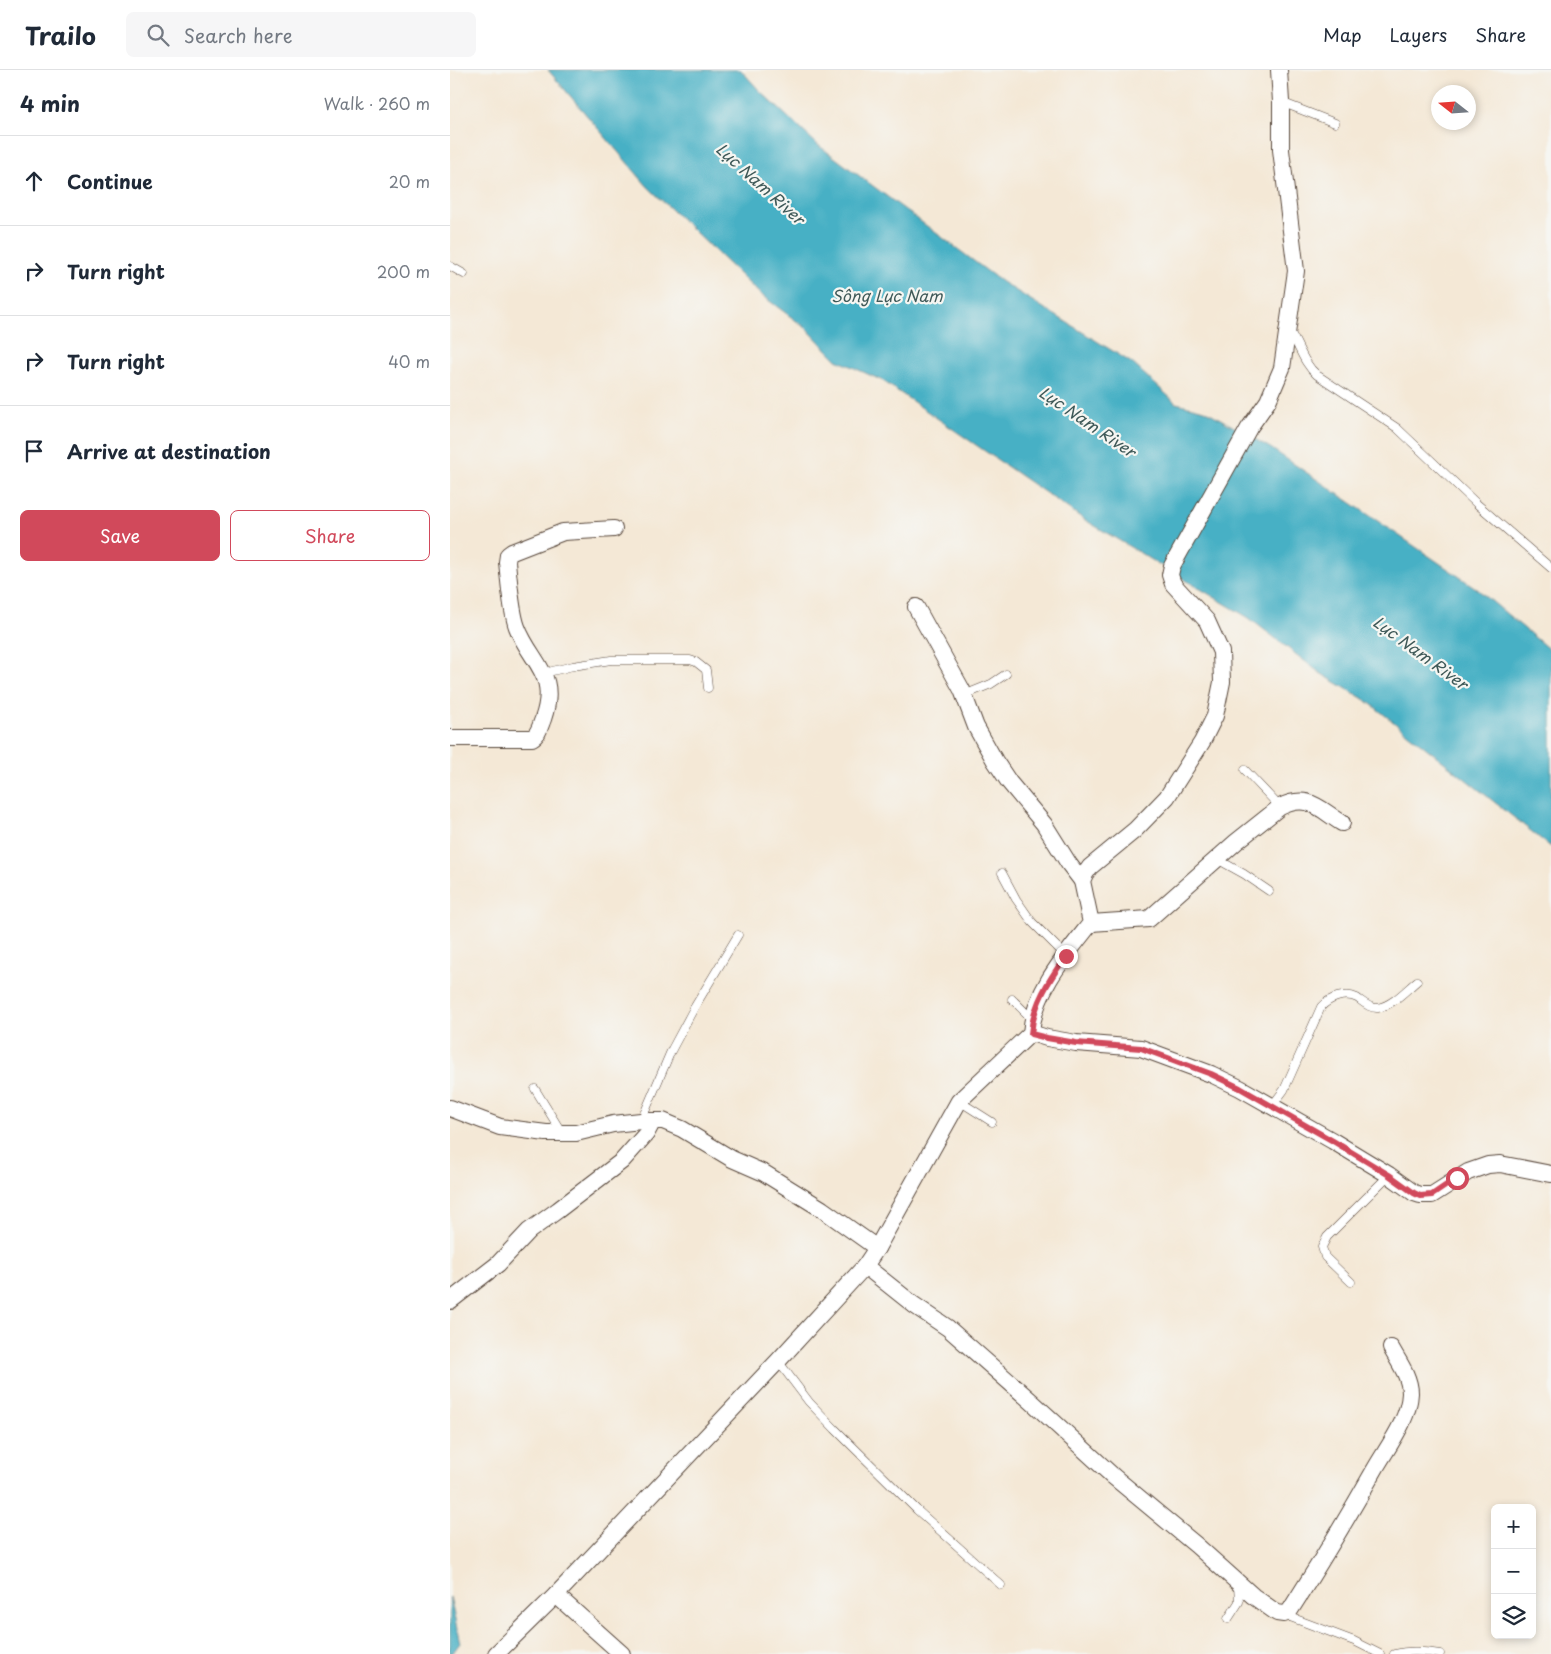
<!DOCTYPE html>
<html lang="en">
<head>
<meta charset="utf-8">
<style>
	body { margin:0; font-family:"Playpen Sans",sans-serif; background:#f6f6f7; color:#1f2937 }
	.controls { position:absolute; right:15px; bottom:15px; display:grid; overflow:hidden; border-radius:8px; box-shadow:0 2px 8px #0003 }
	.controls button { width:45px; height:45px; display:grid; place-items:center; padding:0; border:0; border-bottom:1px solid #e0e1e3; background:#fff; color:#1f2937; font:25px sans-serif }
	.compass { position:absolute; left:981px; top:15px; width:45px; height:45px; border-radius:50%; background:#fff; box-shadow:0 2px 8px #0003; rotate:287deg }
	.stop { position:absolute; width:15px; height:15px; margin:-11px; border:4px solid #d1495b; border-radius:50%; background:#fff }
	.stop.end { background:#d1495b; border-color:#fff; box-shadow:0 1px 5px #0008 }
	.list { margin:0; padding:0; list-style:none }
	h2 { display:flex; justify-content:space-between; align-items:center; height:65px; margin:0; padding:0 20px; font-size:21px }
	h2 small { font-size:16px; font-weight:400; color:#747a83 }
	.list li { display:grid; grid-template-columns:32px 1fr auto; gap:15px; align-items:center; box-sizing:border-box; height:90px; padding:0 20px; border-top:1px solid #e0e1e3 }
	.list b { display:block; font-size:19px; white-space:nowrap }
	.list em { font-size:16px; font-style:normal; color:#747a83 }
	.actions { display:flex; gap:10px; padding:15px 20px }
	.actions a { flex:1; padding:11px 0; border:1px solid #d1495b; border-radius:8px; text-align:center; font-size:18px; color:#d1495b }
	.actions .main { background:#d1495b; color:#fff }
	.icon { flex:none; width:28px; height:28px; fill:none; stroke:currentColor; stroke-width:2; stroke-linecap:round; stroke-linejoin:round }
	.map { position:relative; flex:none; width:1101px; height:1584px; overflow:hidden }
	header { display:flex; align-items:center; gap:30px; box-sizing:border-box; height:70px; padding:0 25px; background:#fff; border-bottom:1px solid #e0e1e3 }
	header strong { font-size:24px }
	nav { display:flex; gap:28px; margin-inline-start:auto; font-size:18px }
	.search { width:350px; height:45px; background:#f6f6f7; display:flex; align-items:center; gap:12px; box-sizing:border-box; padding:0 18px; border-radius:8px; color:#747a83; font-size:19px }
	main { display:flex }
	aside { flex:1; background:#fff }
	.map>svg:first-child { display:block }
	.water { fill:#46b0c5; stroke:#406d72 }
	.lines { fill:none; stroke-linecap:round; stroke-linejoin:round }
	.service-casing { stroke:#57463a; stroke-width:9 }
	.minor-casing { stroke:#57463a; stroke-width:18 }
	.service { stroke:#fff; stroke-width:8 }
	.minor { stroke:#fff; stroke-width:16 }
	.route { stroke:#d1495b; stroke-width:6 }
	.labels { text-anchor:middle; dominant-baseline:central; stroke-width:4.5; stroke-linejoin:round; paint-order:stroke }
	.water-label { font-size:16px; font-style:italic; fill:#3f5958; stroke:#f6f6f2 }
</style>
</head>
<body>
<header>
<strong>Trailo</strong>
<div class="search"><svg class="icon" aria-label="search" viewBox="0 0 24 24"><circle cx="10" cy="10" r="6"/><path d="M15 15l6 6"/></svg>Search here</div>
<nav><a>Map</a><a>Layers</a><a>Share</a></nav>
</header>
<main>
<aside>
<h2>4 min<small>Walk · 260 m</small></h2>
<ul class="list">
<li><svg class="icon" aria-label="ahead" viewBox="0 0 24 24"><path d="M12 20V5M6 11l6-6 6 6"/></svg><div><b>Continue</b></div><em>20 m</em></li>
<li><svg class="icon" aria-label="right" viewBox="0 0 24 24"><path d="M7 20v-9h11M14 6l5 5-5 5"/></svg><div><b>Turn right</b></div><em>200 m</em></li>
<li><svg class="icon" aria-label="right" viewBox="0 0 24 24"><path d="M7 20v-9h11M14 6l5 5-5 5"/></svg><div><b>Turn right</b></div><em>40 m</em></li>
<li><svg class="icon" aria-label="arrive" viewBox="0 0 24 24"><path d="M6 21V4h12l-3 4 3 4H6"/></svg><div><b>Arrive at destination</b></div></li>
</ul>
<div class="actions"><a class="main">Save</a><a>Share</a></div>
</aside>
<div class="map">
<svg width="1101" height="1584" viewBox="0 0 1101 1584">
	<rect width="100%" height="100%" fill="#f6f6f2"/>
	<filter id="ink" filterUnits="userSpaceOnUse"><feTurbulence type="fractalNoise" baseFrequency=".02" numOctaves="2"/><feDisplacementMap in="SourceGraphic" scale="10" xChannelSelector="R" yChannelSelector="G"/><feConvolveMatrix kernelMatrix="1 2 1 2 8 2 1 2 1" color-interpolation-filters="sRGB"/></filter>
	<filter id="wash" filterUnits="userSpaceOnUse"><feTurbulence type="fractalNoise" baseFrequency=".0096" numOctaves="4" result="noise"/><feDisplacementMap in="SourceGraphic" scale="20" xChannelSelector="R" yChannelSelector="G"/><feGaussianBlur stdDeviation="1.12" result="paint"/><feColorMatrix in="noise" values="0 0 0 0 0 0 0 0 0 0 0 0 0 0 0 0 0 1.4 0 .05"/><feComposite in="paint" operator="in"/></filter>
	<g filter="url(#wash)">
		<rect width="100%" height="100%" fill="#f4e8d6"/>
		<!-- water -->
		<g class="water">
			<polygon points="98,0 291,0 309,20 368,75 552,212 682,293 726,333 755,340 822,379 1026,518 1101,581 1101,777 917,631 870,603 799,548 635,450 433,311 387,290 356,258 310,224 198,117"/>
			<polygon points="0,1527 10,1573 2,1584 0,1584"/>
		</g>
	</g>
	<g filter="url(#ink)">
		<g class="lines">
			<!-- service casing -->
			<g class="service-casing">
				<g id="service">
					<polyline points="831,32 885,53"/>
					<polyline points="0,196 14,204"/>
					<path d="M839,260C849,275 853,293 867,305L947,358L1027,434L1101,498"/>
					<polyline points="94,603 123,596 161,590 240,590 246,592 256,600 258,618"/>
					<polyline points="514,625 541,614 556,604"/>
					<polyline points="795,700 830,737"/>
					<polyline points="767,789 794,804 819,821"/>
					<polyline points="552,803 566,829 582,852 616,886"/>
					<polyline points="562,929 582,949"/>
					<polyline points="85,1019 112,1063"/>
					<polyline points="509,1031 542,1052"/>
					<path d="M822,1036L834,1020L871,937C879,928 895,922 907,928C913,932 920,939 928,938C943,935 956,920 967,911"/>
					<polyline points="191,1051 221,981 244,938 288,865"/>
					<polyline points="901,1212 875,1187 872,1177 877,1167 939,1105"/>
					<polyline points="328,1291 359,1332 385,1359 467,1440 551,1515"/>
					<polyline points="835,1545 904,1571 930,1584"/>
					<polyline points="778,1549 789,1532 788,1516"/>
					<path d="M944,1584C959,1580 974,1581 990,1584"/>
				</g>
			</g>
			<!-- minor casing -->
			<g class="minor-casing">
				<g id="minor">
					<polyline points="466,537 512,620 526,657 545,691 559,712 594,754 619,794 632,811"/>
					<path d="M0,668H82C89,664 90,656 93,649C109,603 81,594 67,557C61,541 59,509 57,492L58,485L62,482L113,462L164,459"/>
					<path d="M641,853L699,849L786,772L830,737C858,723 868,738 892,753"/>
					<polyline points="581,963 597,968 626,973 691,978 761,1004 790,1018 883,1071 939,1105 964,1123 970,1125 982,1125 1018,1102 1038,1095 1050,1094 1101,1104"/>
					<polyline points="0,1038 50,1057 96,1063 126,1063 163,1054 191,1051 213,1051 232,1059 282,1089 314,1103 372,1139 427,1178"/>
					<path d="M415,1196L464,1235L498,1258L582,1332L664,1407L746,1475L803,1526L827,1543L834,1544L839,1542C869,1495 898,1447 925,1399C938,1376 959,1350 960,1323C960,1307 949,1292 941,1278"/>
					<polyline points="0,1231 48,1194 79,1161 108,1140 172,1091 196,1064 203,1051"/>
					<polyline points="106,1525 172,1584"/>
					<path d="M46,1584L106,1525L328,1291L415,1196L427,1178L509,1031L581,963C584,921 615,886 641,853L632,811L635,804L640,797L685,760L717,727L752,672L765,646L772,612L771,582L757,551L723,514L720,505L722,496L799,358L818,331L832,298L846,201L831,80V32L829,0"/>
				</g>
			</g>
			<!-- service -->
			<use href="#service" class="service"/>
			<!-- minor -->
			<use href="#minor" class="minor"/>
		</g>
	</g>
	<g class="lines" filter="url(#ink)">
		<!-- route -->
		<path class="route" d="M616,886C599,910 583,934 581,964L597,968L626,973L691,978L761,1004L790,1018L883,1071L939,1105L964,1123L970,1126L982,1125L1007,1108"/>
	</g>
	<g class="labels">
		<!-- water labels -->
		<g class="water-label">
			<text transform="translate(311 113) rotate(42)">Lục Nam River</text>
			<text x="437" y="225">Sông Lục Nam</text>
			<text transform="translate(638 351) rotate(34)">Lục Nam River</text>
			<text transform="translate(971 582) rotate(36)">Lục Nam River</text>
		</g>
	</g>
</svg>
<div class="controls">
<button>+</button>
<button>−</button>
<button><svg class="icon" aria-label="layers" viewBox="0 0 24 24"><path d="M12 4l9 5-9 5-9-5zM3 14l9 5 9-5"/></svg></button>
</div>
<svg class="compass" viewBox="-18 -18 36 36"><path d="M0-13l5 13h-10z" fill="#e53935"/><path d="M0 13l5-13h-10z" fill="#747a83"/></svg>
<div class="stop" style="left:1007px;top:1108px"></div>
<div class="stop end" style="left:616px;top:886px"></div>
</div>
</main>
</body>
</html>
